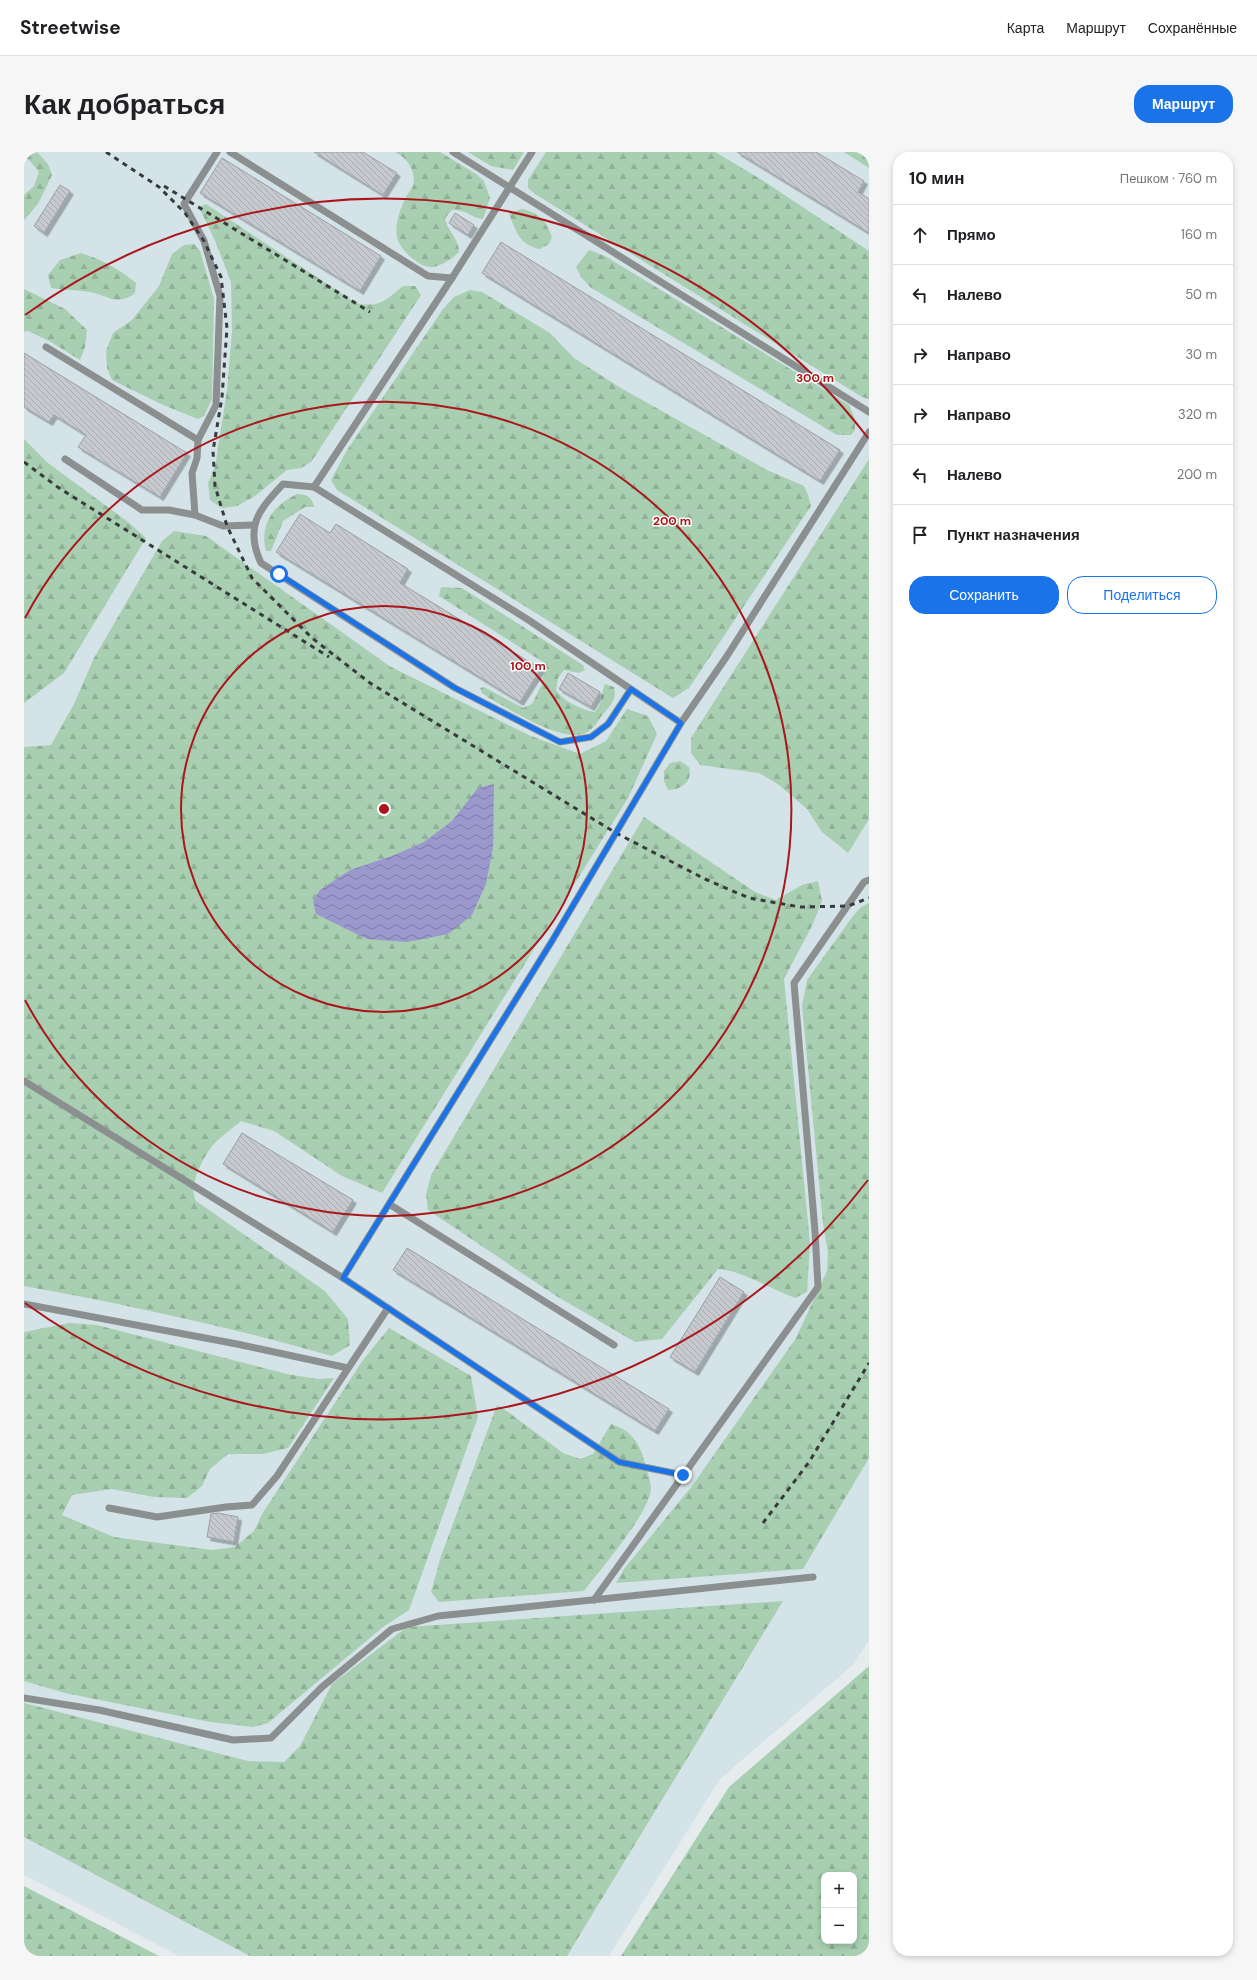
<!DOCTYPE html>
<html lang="ru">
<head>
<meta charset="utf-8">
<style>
	body { margin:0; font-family:"DM Sans",sans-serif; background:#f6f6f6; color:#202124 }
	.controls { position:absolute; right:12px; bottom:12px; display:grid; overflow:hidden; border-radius:8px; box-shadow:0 2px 6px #0003 }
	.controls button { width:36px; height:36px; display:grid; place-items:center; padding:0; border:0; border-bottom:1px solid #e0e0e0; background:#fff; color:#202124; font:20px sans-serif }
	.stop { position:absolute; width:12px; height:12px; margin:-9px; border:3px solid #1a73e8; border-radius:50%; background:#fff }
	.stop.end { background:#1a73e8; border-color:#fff; box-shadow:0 1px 4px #0008 }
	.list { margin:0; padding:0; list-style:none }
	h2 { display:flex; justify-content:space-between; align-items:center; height:52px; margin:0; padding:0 16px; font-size:17px }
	h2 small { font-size:13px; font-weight:400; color:#757577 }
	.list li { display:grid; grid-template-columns:26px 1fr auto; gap:12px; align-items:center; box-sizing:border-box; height:60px; padding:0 16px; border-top:1px solid #e0e0e0 }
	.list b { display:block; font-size:15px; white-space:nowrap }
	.list em { font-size:13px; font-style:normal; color:#757577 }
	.actions { display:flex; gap:8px; padding:12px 16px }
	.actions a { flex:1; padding:9px 0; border:1px solid #1a73e8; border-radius:16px; text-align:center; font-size:14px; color:#1a73e8 }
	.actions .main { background:#1a73e8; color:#fff }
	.icon { flex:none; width:22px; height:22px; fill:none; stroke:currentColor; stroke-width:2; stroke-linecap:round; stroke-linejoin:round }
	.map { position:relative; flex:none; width:845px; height:1804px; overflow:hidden; border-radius:16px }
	header { display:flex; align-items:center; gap:24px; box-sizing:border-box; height:56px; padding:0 20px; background:#fff; border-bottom:1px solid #e0e0e0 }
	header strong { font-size:19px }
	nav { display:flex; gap:22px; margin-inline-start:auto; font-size:14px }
	.intro { display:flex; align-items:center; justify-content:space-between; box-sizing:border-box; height:96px; padding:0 24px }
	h1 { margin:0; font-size:28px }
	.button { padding:10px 18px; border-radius:16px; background:#1a73e8; color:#fff; font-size:14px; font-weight:700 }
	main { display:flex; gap:24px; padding:0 24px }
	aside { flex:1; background:#fff; border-radius:16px; box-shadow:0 2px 6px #0003 }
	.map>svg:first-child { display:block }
	.built { fill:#d4e3e8 }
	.forest { fill:url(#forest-firs); fill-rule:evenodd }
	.water { fill:url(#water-waves) }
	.building { fill:url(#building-back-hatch); stroke:#9c9fa3; filter:url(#shadow) }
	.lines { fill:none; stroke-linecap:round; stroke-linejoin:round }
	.lane { stroke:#8c8f8f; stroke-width:7 }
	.rail { stroke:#383b3c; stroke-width:3; stroke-dasharray:5 5; stroke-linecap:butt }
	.route { stroke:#1a73e8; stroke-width:5 }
	.ring { fill:none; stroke:#aa161c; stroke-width:2 }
	.centre { fill:#aa161c; stroke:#fff; stroke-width:2 }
	.ring-label { font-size:12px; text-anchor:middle; font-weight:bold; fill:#aa161c; stroke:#fff; stroke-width:3; stroke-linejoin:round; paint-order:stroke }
</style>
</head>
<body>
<header>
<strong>Streetwise</strong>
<nav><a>Карта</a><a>Маршрут</a><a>Сохранённые</a></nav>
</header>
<div class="intro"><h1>Как добраться</h1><a class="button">Маршрут</a></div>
<main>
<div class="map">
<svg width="845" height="1804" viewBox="0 0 845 1804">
	<defs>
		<pattern id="forest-firs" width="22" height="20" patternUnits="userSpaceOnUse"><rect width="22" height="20" fill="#a8cfb1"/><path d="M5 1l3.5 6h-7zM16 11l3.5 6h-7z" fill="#90b198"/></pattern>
		<pattern id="water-waves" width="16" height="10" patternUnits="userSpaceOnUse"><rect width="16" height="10" fill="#9a98cc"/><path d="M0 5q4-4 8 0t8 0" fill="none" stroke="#7d7ba5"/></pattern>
		<pattern id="building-back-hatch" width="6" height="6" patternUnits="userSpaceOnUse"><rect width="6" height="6" fill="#c6cace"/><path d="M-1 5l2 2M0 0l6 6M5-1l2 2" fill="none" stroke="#aaadb0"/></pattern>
		<filter id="shadow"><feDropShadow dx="3.5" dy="3.5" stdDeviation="0" flood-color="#0004"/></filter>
	</defs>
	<rect width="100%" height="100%" fill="#e6ecee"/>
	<!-- built -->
	<polygon class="built" points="0,0 845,0 845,1488 830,1512 696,1627 585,1804 155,1804 0,1723"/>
	<!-- forest -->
	<g class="forest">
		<polygon points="0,0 13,0 24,12 28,23 14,52 0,68 0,43 10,34 15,20 6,9 0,5"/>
		<path d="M371,0H416L452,22L460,29L466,46L459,67C447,66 445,58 428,58L421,66C423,79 435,86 435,100C428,107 419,113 409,115C396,117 375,97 373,85C370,72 377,55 383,43C386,39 390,34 390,30C390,16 383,6 371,0Z"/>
		<polygon points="444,0 500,0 489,18 467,14"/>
		<polygon points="522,0 691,0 738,28 845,99 845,247 838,245 511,42 504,36 504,28"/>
		<polygon points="820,0 845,0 845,16"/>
		<path d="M182,52L332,151C356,156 362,148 379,134H391L397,143L287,310L277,316L263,318L231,344L213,354L198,356L186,348L184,331L191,315L203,238L208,179L207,130L192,91L175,55Z"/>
		<path d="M497,57C514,60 522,68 528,85L525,92L516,97C495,93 492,79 485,62Z"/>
		<polygon points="170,92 176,99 190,147 188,247 180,264 174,267 139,253 88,228 83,216 82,199 89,181 108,168 135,134 148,102 160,93"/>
		<polygon points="565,98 581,104 825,253 831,267 831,278 827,283 813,283 566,135 557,125 552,115"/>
		<path d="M57,101C79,108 95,117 112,131L111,141C93,155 83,143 66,140C53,138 40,138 27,136L24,123L36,108Z"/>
		<polygon points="0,137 41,157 63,178 61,195 56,208 27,190 4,179 0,180"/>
		<polygon points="446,138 458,140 526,181 550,206 595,235 743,318 780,334 784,343 787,354 665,536 649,546 313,338 307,328 323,298 419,157 430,145"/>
		<polygon points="0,287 24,311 104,370 122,386 40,521 0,551"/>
		<polygon points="845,307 845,667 824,701 798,680 783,657 755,633 735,621 676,613 667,601 667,586"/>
		<path d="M273,342C283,342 288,345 290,355H281L259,369L247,399H242C235,373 250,352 273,342Z"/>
		<path d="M150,379L182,384L367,515L507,584L556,602L582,589L603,557L624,564L633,582L604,646L358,1041L318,1024L250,979L217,969C210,975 202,981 195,987C182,998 163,1033 172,1049L301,1139L324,1167L326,1193L308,1204C206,1175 105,1153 0,1134V595L27,593L50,552L70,506L138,389Z"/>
		<path d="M417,435L438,436L559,513L561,518L555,521L540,518L534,526L532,538C539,549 558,558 571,560C581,548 576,543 581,532L590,535C593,547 587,553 579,562C575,567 571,575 565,579C543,595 486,557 465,546L458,541L456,536L460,535L499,556L508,552L517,534L522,515L519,510L415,444Z"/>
		<path d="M656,609L665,615C669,629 658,638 644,638L640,629V619L646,611Z"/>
		<path d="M620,665L731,740L752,748L778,733L794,729L798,749L789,772L760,827L786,1091L783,1140L771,1146C747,1137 719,1119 694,1117L638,1187L611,1190L529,1142L404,1058L402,1042L407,1023Z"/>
		<polygon points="845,751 845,1306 779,1417 592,1431 600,1417 668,1334 772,1186 803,1119 804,1101 799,1072 778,854 783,828 829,764 836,756"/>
		<polygon points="46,1171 73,1173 263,1222 293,1227 310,1226 264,1296 239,1302 204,1302 186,1317 178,1334 163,1346 130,1345 88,1337 48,1343 38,1363 90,1385 188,1398 211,1395 230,1379 238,1362 339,1208 365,1176 447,1224 454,1265 385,1458 359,1475 244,1571 229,1575 186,1570 41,1541 0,1529 0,1180"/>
		<path d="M473,1253L484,1260L539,1301L556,1307L569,1302L587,1272C606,1278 615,1289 620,1308C622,1316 626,1326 627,1335C628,1358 576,1418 560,1439L415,1450L407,1440L417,1404Z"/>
		<polygon points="759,1449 543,1804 226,1804 0,1685 0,1551 224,1609 260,1610 276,1594 308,1532 383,1475"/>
		<path d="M845,1514V1804H597L705,1635ZM800,1723H830V1789H800Z"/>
		<polygon points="0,1734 135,1804 0,1804"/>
	</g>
	<!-- water -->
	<polygon class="water" points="470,632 469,695 462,732 448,763 424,782 383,790 343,787 292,762 289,749 296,738 326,718 368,704 400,690 428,669 454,636"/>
	<!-- building -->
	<g class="building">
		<polygon points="290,0 339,0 373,21 359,43"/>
		<polygon points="713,0 792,0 840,29 834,40 845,47 845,81"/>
		<polygon points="198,6 357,104 336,139 176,41"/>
		<polygon points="36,33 46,39 20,81 10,74"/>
		<polygon points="431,61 450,73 444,83 425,71"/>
		<polygon points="477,90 816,298 796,329 458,121"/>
		<polygon points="0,201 163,301 136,345 54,295 62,283 30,263 25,270 0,255"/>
		<polygon points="276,362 306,381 312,372 384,417 376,431 517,517 496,550 252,400"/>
		<polygon points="544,521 576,540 567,555 535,537"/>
		<polygon points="218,981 329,1048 309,1080 199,1012"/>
		<polygon points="383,1096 645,1257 631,1279 369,1118"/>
		<polygon points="696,1125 720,1140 671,1220 646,1205"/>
		<polygon points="194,1361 214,1365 210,1390 183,1385 187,1362"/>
	</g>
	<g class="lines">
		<!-- lane -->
		<g class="lane">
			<polyline points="206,0 404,124 428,126 508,0"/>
			<polyline points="429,0 845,260"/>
			<polyline points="22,195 174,288 173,306 168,321 171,363"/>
			<polyline points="174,288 192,253 196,144 180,89 160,52 193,0"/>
			<polyline points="41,307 118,358 145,358 171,363 199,374 230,373"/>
			<polyline points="290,335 428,126"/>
			<path d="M607,537L584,572L567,585L536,590L431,536L237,411C220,374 235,358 259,332L290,335L503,467L657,571"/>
			<polyline points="0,929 319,1126 595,1310 659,1323"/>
			<polyline points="365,1052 590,1193"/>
			<polyline points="319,1126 528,789 657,571 703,504 845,280"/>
			<polyline points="0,1152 213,1192 324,1216"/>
			<polyline points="85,1356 133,1365 202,1355 228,1353 253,1324 364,1156"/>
			<polyline points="570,1448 794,1135 791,1079 770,831 840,730 845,728"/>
			<polyline points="0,1546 75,1558 209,1588 247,1586 298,1535 368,1477 414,1464 789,1425"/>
		</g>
		<!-- rail -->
		<g class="rail">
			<polyline points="82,0 135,35 161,61 180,89 197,125 203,176 198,245 189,299 191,334 203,374 228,426 288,486 346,531 592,681 681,727 725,746 776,755 824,754 845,746"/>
			<polyline points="140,34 346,160"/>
			<polyline points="0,310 35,336 305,505"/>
			<polyline points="739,1371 785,1310 845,1211"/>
		</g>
	</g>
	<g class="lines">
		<!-- route -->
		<polyline class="route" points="255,422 431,536 536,590 567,585 584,572 607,537 657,571 528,789 319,1126 595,1310 659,1323"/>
	</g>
	<!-- distance rings -->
	<g class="ring">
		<circle cx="360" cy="657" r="203"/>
		<path d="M1 466A407 407 0 1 1 1 848"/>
		<path d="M844 1028A610 610 0 0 1 1 1151M1 163A610 610 0 0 1 844 286"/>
	</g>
	<circle cx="360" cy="657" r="6" class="centre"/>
	<g class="ring-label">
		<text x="791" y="230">300 m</text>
		<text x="648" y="373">200 m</text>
		<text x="504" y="518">100 m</text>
	</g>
</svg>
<div class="controls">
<button>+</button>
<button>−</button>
</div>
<div class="stop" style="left:255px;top:422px"></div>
<div class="stop end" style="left:659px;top:1323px"></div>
</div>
<aside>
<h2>10 мин<small>Пешком · 760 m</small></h2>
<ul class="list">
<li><svg class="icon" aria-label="ahead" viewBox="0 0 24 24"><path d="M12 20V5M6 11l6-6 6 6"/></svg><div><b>Прямо</b></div><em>160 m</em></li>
<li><svg class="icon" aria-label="left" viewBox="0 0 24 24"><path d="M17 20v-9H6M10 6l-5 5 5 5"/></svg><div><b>Налево</b></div><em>50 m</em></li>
<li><svg class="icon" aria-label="right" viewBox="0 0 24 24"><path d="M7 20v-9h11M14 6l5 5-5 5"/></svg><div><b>Направо</b></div><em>30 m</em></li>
<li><svg class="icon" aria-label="right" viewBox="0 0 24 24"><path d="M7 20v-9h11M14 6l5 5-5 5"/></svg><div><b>Направо</b></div><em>320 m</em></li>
<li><svg class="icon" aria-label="left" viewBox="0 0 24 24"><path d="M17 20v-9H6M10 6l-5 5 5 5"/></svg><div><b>Налево</b></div><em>200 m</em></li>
<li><svg class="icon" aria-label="arrive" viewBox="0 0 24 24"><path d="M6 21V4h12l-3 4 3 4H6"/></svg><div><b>Пункт назначения</b></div></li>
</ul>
<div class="actions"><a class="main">Сохранить</a><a>Поделиться</a></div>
</aside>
</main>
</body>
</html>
